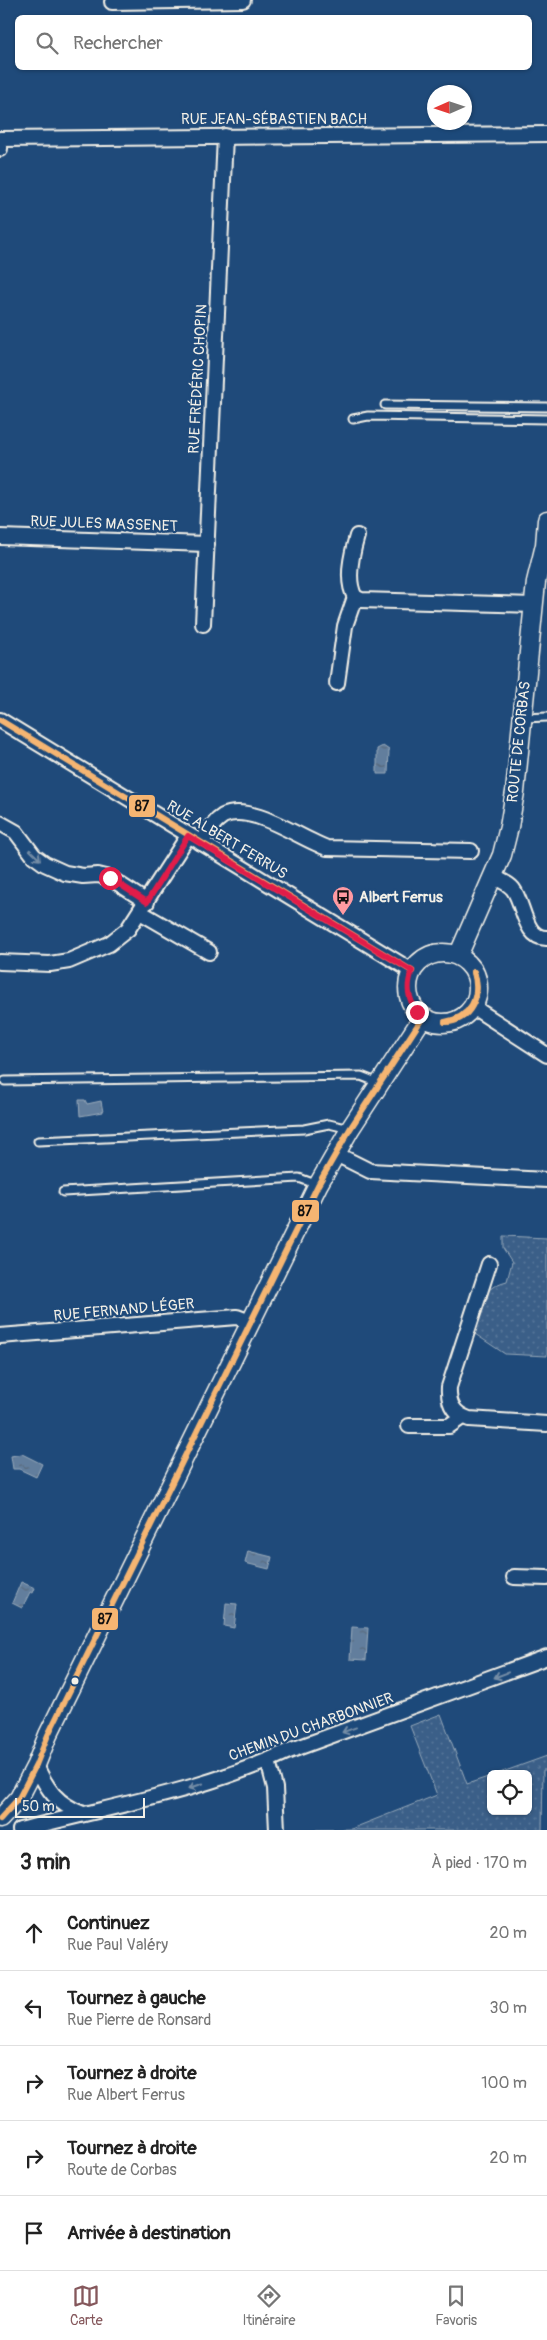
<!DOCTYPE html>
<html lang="fr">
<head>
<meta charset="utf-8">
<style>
	body { margin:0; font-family:Pangolin,sans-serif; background:#f6f6f6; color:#222 }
	.controls { position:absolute; right:15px; bottom:15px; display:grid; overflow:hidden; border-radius:8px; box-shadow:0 1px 4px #0004 }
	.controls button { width:45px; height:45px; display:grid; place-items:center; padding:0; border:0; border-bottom:1px solid #e0e0e0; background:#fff; color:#222; font:25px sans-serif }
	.compass { position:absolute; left:427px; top:85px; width:45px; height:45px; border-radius:50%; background:#fff; box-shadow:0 1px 4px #0004; rotate:267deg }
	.scale { position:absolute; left:15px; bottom:12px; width:130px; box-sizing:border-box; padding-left:5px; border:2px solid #f4f1e8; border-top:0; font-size:14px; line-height:18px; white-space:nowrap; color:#f4f1e8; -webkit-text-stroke:4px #1f4a7a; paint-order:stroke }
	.stop { position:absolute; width:15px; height:15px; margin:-11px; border:4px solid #e11d48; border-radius:50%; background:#fff }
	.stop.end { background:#e11d48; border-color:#fff; box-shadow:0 1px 5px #0008 }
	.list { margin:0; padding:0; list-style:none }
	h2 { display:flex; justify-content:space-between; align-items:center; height:65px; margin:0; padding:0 20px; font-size:21px }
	h2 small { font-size:16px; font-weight:400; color:#767676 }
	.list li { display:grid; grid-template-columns:32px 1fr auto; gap:15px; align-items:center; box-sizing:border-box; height:75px; padding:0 20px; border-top:1px solid #e0e0e0 }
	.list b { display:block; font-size:19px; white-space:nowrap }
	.list p { margin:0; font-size:16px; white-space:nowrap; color:#767676 }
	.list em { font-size:16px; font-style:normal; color:#767676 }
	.icon { flex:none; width:28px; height:28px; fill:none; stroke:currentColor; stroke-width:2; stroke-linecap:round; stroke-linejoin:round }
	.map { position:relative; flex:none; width:547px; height:1830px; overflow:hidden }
	.search { position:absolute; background:#fff; box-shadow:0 1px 4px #0004; left:15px; right:15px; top:15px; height:55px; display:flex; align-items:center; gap:12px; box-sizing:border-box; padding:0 18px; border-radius:8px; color:#767676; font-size:19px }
	.sheet { height:440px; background:#fff }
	nav { display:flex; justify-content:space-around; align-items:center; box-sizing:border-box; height:70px; border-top:1px solid #e0e0e0; background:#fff; font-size:14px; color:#767676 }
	nav a { display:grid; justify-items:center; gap:2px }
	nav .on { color:#85585c }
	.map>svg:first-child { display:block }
	.green { fill:url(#green-dots); stroke:#97a8b8 }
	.water { fill:url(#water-ripples); stroke:#9cacbb }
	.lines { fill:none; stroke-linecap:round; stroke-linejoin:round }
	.service-casing { stroke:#f4f1e8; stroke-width:11 }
	.minor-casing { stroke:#f4f1e8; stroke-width:18 }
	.tertiary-casing { stroke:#f4f1e8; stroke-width:21 }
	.service { stroke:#1f4a7a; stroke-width:7 }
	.minor { stroke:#1f4a7a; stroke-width:14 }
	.tertiary { stroke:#1f4a7a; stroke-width:18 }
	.bus-1-casing { stroke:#1f4a7a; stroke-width:10 }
	.bus-1 { stroke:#f5b572; stroke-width:6 }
	.oneway { stroke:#748da6 }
	.route { stroke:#e11d48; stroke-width:6 }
	.bus-dot { fill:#f4f1e8; stroke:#1f4a7a; stroke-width:2 }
	.labels { text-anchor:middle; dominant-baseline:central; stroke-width:4.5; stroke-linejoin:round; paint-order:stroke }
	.street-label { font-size:15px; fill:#f4f1e8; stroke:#1f4a7a }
	.poi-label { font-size:15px; font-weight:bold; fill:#f4f1e8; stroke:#1f4a7a; text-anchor:start }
	.line-badge { stroke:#1f4a7a; stroke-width:2 }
	.pale-badge-label { font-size:14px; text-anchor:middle; font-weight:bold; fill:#111 }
</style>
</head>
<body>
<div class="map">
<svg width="547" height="1830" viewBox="0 0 547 1830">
	<defs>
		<pattern id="green-dots" width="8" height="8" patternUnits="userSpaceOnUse" patternTransform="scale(1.25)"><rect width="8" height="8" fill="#3a5f88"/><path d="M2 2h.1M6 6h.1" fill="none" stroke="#577699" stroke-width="1.8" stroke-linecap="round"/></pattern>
		<pattern id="water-ripples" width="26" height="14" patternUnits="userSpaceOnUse" patternTransform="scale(1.25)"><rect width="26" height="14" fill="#627e9d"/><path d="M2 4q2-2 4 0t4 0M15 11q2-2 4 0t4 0" fill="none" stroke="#58687a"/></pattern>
	</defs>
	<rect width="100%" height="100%" fill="#1f4a7a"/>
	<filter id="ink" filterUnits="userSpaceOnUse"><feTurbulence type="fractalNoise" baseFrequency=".02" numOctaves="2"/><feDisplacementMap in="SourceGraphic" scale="10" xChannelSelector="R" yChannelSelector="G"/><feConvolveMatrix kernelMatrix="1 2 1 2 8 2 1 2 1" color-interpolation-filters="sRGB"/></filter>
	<g filter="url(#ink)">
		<!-- green -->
		<g class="green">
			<path d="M503,1236L547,1238V1356L505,1354L472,1332C480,1308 479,1288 507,1281L512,1262L503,1248Z"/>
			<polygon points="441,1714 467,1784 491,1776 491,1811 528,1811 528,1774 497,1774 547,1756 547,1770 543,1770 542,1830 316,1830 351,1829 437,1795 410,1726"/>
		</g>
		<!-- water -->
		<g class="water">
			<polygon points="383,746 389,750 388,774 377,774 377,749"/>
			<polygon points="79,1100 85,1100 87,1104 101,1101 103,1112 80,1116"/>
			<polygon points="22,1454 42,1464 36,1477 19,1469 13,1469 11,1456"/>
			<polygon points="248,1551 272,1557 269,1569 245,1563"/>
			<polygon points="21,1582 35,1588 33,1593 30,1592 22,1608 12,1603"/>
			<polygon points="226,1603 237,1604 234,1628 224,1626"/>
			<polygon points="352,1627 368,1628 366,1660 350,1659"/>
		</g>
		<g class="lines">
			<!-- service casing -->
			<g class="service-casing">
				<g id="service">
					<polyline points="385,405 547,407"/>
					<polyline points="353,419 368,416 547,419"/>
					<polyline points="523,718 547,717"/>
					<polyline points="5,1081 361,1076 379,1083"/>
					<polyline points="38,1141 304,1129 329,1124 350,1129"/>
					<polyline points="63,1192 299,1178 318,1185"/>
				</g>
			</g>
			<!-- minor casing -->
			<g class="minor-casing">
				<g id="minor">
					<polyline points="112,2 243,0"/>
					<polyline points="0,149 0,139 547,134"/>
					<path d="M357,536C352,553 345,580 355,597L361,600L533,605"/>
					<polyline points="0,537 207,544"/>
					<polyline points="203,624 225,136"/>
					<polyline points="337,683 345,626 355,597"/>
					<polyline points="0,720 412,971"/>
					<polyline points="0,823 16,832 34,856 45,864 65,873 83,876 98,875 110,878 147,902"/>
					<path d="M201,843C206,834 213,822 223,816C251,802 300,839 327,848L471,851"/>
					<path d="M493,877C500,880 508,883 513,889C524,903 524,939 547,938"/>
					<polyline points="140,912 209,952"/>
					<polyline points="0,962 50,964 69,961 109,944 128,929 188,836"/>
					<polyline points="473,1007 547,1055"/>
					<polyline points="336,1154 370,1171 547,1180"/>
					<path d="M489,1264L449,1387C448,1403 453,1414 469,1419L547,1424"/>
					<polyline points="0,1336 237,1317 250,1322"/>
					<polyline points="409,1426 449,1426 462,1417"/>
					<polyline points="514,1577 547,1578"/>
					<polyline points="268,1761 275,1788 277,1830"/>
					<path d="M36,1765C47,1790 57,1804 83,1814"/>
					<path d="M20,1830C110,1806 204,1791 289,1751L547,1657"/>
				</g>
			</g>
			<!-- tertiary casing -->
			<g class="tertiary-casing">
				<g id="tertiary">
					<circle cx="443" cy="988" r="35"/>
					<polyline points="458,956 502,855 509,827 515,792 536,582 545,545 547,520"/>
					<polyline points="0,1819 19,1798 36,1765 48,1735 318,1185 350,1129 423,1017"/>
				</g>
			</g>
			<!-- service -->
			<use href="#service" class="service"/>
			<!-- minor -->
			<use href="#minor" class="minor"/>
			<!-- tertiary -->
			<use href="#tertiary" class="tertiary"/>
			<!-- bus-1 casing -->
			<g class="bus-1-casing">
				<g id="bus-1">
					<polyline points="0,720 412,971"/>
					<path d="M445,1022C470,1023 483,994 474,972"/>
					<path d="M445,1022C471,1017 481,998 474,972"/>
					<polyline points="0,1819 19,1798 36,1765 48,1735 318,1185 350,1129 423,1017"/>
				</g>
			</g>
			<!-- bus-1 -->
			<use href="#bus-1" class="bus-1"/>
		</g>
		<!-- one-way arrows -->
		<defs><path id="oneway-shaft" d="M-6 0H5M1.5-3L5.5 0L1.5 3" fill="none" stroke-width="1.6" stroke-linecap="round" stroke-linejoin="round" transform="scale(1.25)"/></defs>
		<g class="oneway">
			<use href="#oneway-shaft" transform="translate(35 855) rotate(44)"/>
			<use href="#oneway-shaft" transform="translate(501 1675) rotate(159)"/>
			<use href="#oneway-shaft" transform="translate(349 1730) rotate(160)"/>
			<use href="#oneway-shaft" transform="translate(196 1786) rotate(161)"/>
		</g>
	</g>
	<g class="lines" filter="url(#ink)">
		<!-- route -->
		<path class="route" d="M110,878L147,902L188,836L412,971C406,987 408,998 417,1012"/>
	</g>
	<!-- icons -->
	<defs>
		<g id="bus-pin" transform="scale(1.125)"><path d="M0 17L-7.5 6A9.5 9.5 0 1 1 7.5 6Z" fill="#ff9aa2" stroke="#1f4a7a"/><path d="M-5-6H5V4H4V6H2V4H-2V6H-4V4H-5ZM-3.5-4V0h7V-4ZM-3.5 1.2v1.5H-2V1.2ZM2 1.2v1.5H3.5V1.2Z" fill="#111"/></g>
	</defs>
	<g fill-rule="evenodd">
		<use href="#bus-pin" x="343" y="897"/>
	</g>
	<!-- markers -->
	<circle class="bus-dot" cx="75" cy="1681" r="4.5"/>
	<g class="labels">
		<!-- street labels -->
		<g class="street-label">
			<text x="274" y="119">RUE JEAN-SÉBASTIEN BACH</text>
			<text transform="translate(198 379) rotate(-87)">RUE FRÉDÉRIC CHOPIN</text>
			<text transform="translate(104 524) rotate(2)">RUE JULES MASSENET</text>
			<text transform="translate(519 742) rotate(-84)">ROUTE DE CORBAS</text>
			<text transform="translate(227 840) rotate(31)">RUE ALBERT FERRUS</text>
			<text transform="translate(124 1310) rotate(-5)">RUE FERNAND LÉGER</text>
			<text transform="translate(311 1727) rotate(-20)">CHEMIN DU CHARBONNIER</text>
		</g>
		<!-- poi labels -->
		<g class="poi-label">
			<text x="359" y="897">Albert Ferrus</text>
		</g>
	</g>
	<g class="line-badge">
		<rect x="128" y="794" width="28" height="24" rx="5" fill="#f5b572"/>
		<rect x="291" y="1199" width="29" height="24" rx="5" fill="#f5b572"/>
		<rect x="91" y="1607" width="28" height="24" rx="5" fill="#f5b572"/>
	</g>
	<g class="pale-badge-label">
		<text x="142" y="811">87</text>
		<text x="305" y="1216">87</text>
		<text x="105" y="1624">87</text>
	</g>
</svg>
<div class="controls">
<button><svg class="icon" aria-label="locate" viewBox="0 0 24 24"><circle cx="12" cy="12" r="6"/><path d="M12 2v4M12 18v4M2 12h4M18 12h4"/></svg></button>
</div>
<svg class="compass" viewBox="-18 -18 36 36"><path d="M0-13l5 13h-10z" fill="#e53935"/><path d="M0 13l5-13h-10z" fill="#767676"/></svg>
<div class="scale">50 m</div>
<div class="stop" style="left:110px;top:878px"></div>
<div class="stop end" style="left:417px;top:1012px"></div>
<div class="search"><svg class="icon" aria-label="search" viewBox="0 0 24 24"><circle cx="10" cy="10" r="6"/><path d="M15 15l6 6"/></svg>Rechercher</div>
</div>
<section class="sheet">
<h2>3 min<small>À pied · 170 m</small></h2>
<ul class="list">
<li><svg class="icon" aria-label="ahead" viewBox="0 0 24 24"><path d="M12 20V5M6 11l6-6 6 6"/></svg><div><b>Continuez</b><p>Rue Paul Valéry</p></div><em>20 m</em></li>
<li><svg class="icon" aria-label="left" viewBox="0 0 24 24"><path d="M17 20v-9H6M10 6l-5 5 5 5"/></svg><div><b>Tournez à gauche</b><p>Rue Pierre de Ronsard</p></div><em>30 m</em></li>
<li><svg class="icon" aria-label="right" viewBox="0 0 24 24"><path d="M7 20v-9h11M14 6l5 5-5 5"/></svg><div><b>Tournez à droite</b><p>Rue Albert Ferrus</p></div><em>100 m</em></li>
<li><svg class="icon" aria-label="right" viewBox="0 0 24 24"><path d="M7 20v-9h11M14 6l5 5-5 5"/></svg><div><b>Tournez à droite</b><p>Route de Corbas</p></div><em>20 m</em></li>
<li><svg class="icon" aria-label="arrive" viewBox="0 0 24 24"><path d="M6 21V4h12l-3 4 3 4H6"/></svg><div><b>Arrivée à destination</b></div></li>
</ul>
</section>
<nav>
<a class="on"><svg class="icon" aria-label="map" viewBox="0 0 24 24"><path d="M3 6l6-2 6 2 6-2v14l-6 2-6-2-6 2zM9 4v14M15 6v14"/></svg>Carte</a>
<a><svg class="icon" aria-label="directions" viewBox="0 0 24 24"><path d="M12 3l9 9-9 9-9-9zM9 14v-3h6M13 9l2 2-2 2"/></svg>Itinéraire</a>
<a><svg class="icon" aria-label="saved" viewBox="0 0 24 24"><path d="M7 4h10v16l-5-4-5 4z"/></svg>Favoris</a>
</nav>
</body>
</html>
